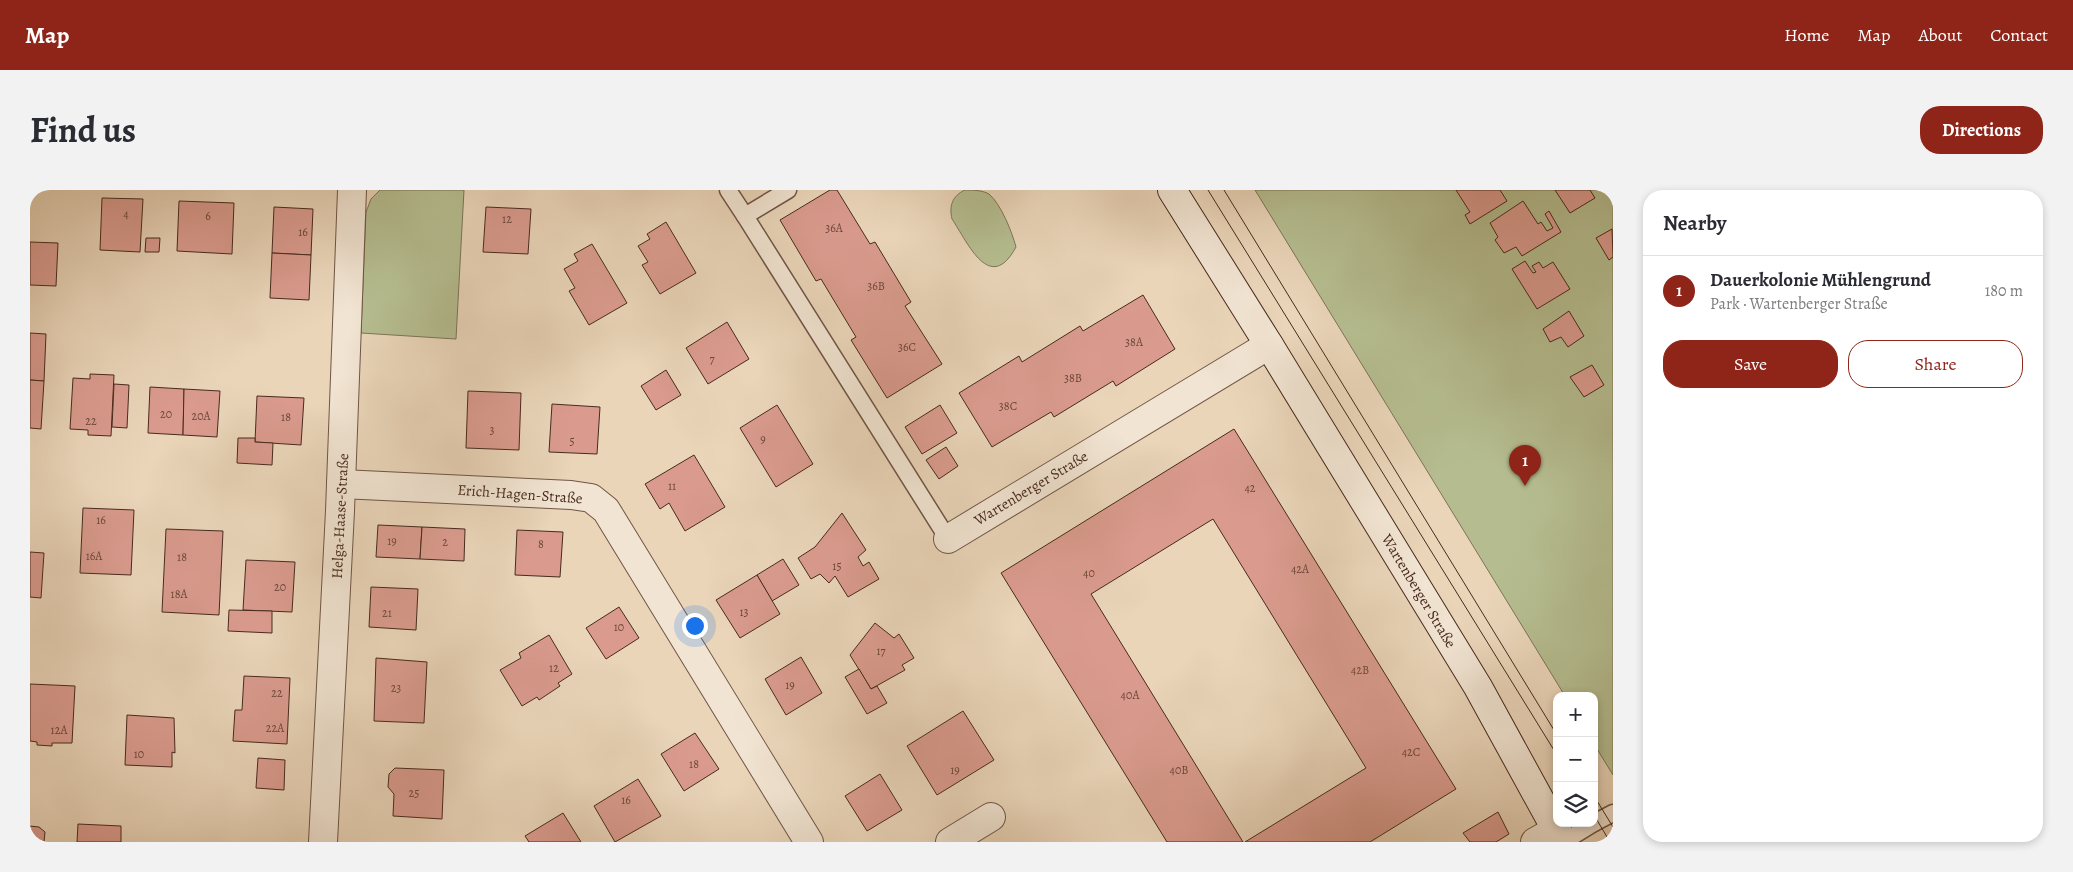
<!DOCTYPE html>
<html lang="en">
<head>
<meta charset="utf-8">
<style>
	body { margin:0; font-family:Alegreya,serif; background:#f2f2f3; color:#2b2b33 }
	.controls { position:absolute; right:15px; bottom:15px; display:grid; overflow:hidden; border-radius:10px; box-shadow:0 2px 8px #0003 }
	.controls button { width:45px; height:45px; display:grid; place-items:center; padding:0; border:0; border-bottom:1px solid #e1e1e2; background:#fff; color:#2b2b33; font:25px sans-serif }
	.you { position:absolute; left:664px; top:435px; width:18px; height:18px; margin:-12px; border:4px solid #fff; border-radius:50%; background:#1a73e8; box-shadow:0 0 0 8px #1a73e833 }
	.badge { display:grid; place-items:center; width:32px; height:32px; border-radius:50%; background:#8f2418; color:#fff; font-size:16px; font-weight:700 }
	.pin { position:absolute; translate:-50% -41px; filter:drop-shadow(0 1px 2px #0008) }
	.pin::after { content:''; position:absolute; top:26px; width:18px; height:15px; background:inherit; clip-path:polygon(0 0,100% 0,50% 100%) }
	.list { margin:0; padding:0; list-style:none }
	h2 { display:flex; justify-content:space-between; align-items:center; height:65px; margin:0; padding:0 20px; font-size:21px }
	h2 small { font-size:16px; font-weight:400; color:#7c7c81 }
	.list li { display:grid; grid-template-columns:32px 1fr auto; gap:15px; align-items:center; box-sizing:border-box; height:70px; padding:0 20px; border-top:1px solid #e1e1e2 }
	.list b { display:block; font-size:19px; white-space:nowrap }
	.list p { margin:0; font-size:16px; white-space:nowrap; color:#7c7c81 }
	.list em { font-size:16px; font-style:normal; color:#7c7c81 }
	.actions { display:flex; gap:10px; padding:15px 20px }
	.actions a { flex:1; padding:11px 0; border:1px solid #8f2418; border-radius:20px; text-align:center; font-size:18px; color:#8f2418 }
	.actions .main { background:#8f2418; color:#fff }
	.icon { flex:none; width:28px; height:28px; fill:none; stroke:currentColor; stroke-width:2; stroke-linecap:round; stroke-linejoin:round }
	.map { position:relative; flex:none; width:1583px; height:652px; overflow:hidden; border-radius:20px }
	header { display:flex; align-items:center; gap:30px; box-sizing:border-box; height:70px; padding:0 25px; background:#8f2418; color:#fff }
	header strong { font-size:24px }
	nav { display:flex; gap:28px; margin-inline-start:auto; font-size:18px }
	.intro { display:flex; align-items:center; justify-content:space-between; box-sizing:border-box; height:120px; padding:0 30px }
	h1 { margin:0; font-size:35px }
	.button { padding:12px 22px; border-radius:20px; background:#8f2418; color:#fff; font-size:18px; font-weight:700 }
	main { display:flex; gap:30px; padding:0 30px }
	aside { flex:1; background:#fff; border-radius:20px; box-shadow:0 2px 8px #0003 }
	.map>svg:first-child { display:block }
	.green { fill:#b5bd90; stroke:#7e7457 }
	.building { fill:#da9b8e; stroke:#482a1e }
	.lines { fill:none; stroke-linecap:round; stroke-linejoin:round }
	.lane-casing { stroke:#705545; stroke-width:19 }
	.street-casing { stroke:#705545; stroke-width:30 }
	.secondary-casing { stroke:#482a1e; stroke-width:30 }
	.lane { stroke:#f1e4d2; stroke-width:16 }
	.street { stroke:#f1e4d2; stroke-width:28 }
	.secondary { stroke:#f1e4d2; stroke-width:28 }
	.tram { stroke:#482a1e; stroke-width:1 }
	.labels { text-anchor:middle; dominant-baseline:central; stroke-width:4; stroke-linejoin:round; paint-order:stroke }
	.number-label { font-size:12px; fill:#6c463a }
	.street-label { font-size:15px; fill:#482a1e; stroke:#f1e4d2 }
</style>
</head>
<body>
<header>
<strong>Map</strong>
<nav><a>Home</a><a>Map</a><a>About</a><a>Contact</a></nav>
</header>
<div class="intro"><h1>Find us</h1><a class="button">Directions</a></div>
<main>
<div class="map">
<svg width="1583" height="652" viewBox="0 0 1583 652">
	<rect width="100%" height="100%" fill="#ead5b9"/>
	<filter id="stains"><feTurbulence type="fractalNoise" baseFrequency=".004" numOctaves="4"/><feColorMatrix values="0 0 0 0 .2 0 0 0 0 .09 0 0 0 0 .02 0 0 0 .5 -.17"/></filter>
	<radialGradient id="worn" r=".72"><stop offset=".6" stop-color="#630" stop-opacity="0"/><stop offset="1" stop-color="#630" stop-opacity=".3"/></radialGradient>
	<!-- green -->
	<g class="green">
		<polygon points="350,0 434,0 426,149 331,143 336,22 341,9"/>
		<path d="M935,0C942,0 952,0 959,4C971,14 982,42 986,57C960,105 938,53 922,29C919,16 922,6 935,0Z"/>
		<polygon points="1225,0 1583,0 1583,585 1564,554 1564,506 1535,506"/>
	</g>
	<!-- building -->
	<g class="building">
		<polygon points="800,0 807,0 840,54 845,52 881,112 875,116 912,174 857,208 821,150 826,147 791,89 786,91 750,30"/>
		<polygon points="1426,0 1470,0 1477,11 1440,34 1435,25 1440,22"/>
		<polygon points="1525,0 1560,0 1565,8 1540,23"/>
		<polygon points="72,8 113,9 110,62 70,60"/>
		<polygon points="149,11 204,13 202,64 147,61"/>
		<polygon points="1493,11 1508,34 1511,32 1517,41 1523,38 1515,24 1519,21 1531,42 1492,66 1486,57 1474,63 1465,50 1468,47 1460,33"/>
		<polygon points="244,17 283,19 281,65 242,63"/>
		<polygon points="456,17 501,19 498,64 453,62"/>
		<polygon points="636,32 666,83 630,104 612,75 618,72 608,56 620,49 617,44"/>
		<polygon points="1582,39 1583,67 1579,70 1566,48"/>
		<polygon points="116,48 130,48 129,62 115,62"/>
		<polygon points="0,52 28,53 26,96 0,95"/>
		<polygon points="562,54 597,113 559,135 539,101 545,98 534,79 548,71 544,64"/>
		<polygon points="242,63 281,65 279,110 240,108"/>
		<polygon points="1495,71 1503,83 1506,82 1502,76 1509,72 1513,78 1523,72 1540,99 1507,119 1482,79"/>
		<polygon points="1113,105 1145,159 1086,196 1083,191 1024,227 1021,222 962,257 929,203 989,166 992,172 1050,136 1053,141"/>
		<polygon points="1539,121 1554,146 1538,157 1531,147 1520,152 1513,139"/>
		<polygon points="697,132 719,169 678,194 656,158"/>
		<polygon points="0,143 16,144 14,191 0,190"/>
		<polygon points="1562,175 1574,195 1554,207 1540,187"/>
		<polygon points="636,180 651,205 626,220 611,196"/>
		<polygon points="60,184 84,185 81,246 58,245 58,240 40,239 43,188 60,189"/>
		<polygon points="0,190 14,191 11,239 0,238"/>
		<polygon points="84,194 99,195 97,238 82,237"/>
		<polygon points="120,197 154,199 153,245 118,243"/>
		<polygon points="154,199 190,201 187,247 153,245"/>
		<polygon points="438,201 491,203 489,260 436,258"/>
		<polygon points="227,206 274,208 271,255 225,252"/>
		<polygon points="522,214 570,217 567,264 519,262"/>
		<polygon points="747,215 783,274 746,297 710,238"/>
		<polygon points="910,215 927,243 892,264 875,237"/>
		<polygon points="1204,239 1426,599 1340,652 1215,652 1336,578 1183,329 1061,404 1213,652 1137,652 971,383"/>
		<polygon points="208,248 225,248 225,252 243,253 242,275 207,273"/>
		<polygon points="916,257 928,276 909,289 896,270"/>
		<polygon points="664,265 695,317 655,341 639,313 630,319 615,294"/>
		<polygon points="53,318 104,320 101,385 50,383"/>
		<polygon points="812,323 836,360 828,367 833,376 839,372 849,389 818,407 805,386 799,393 790,384 781,389 768,368 785,357"/>
		<polygon points="348,335 392,337 390,369 346,367"/>
		<polygon points="392,337 435,339 434,371 390,369"/>
		<polygon points="136,339 193,341 189,425 132,422"/>
		<polygon points="487,340 533,342 530,387 485,385"/>
		<polygon points="0,362 14,363 11,408 0,407"/>
		<polygon points="753,369 769,395 742,411 727,385"/>
		<polygon points="216,370 265,372 262,422 213,420"/>
		<polygon points="727,385 750,424 710,448 686,410"/>
		<polygon points="341,397 388,399 386,440 339,437"/>
		<polygon points="589,417 609,448 576,469 556,438"/>
		<polygon points="199,420 242,421 242,443 198,441"/>
		<polygon points="845,433 864,448 869,444 884,468 872,475 875,480 841,499 820,465"/>
		<polygon points="519,445 542,484 528,493 530,496 509,510 507,507 492,516 470,480 491,468 489,463"/>
		<polygon points="771,467 792,503 756,525 735,489"/>
		<polygon points="346,468 397,472 394,533 344,531"/>
		<polygon points="829,479 841,499 847,496 857,513 837,524 815,487"/>
		<polygon points="214,486 260,488 257,554 203,551 205,520 212,520"/>
		<polygon points="0,494 45,496 42,553 22,553 22,556 7,555 7,552 0,551"/>
		<polygon points="933,521 964,570 907,605 877,556"/>
		<polygon points="97,525 144,528 145,563 142,562 142,577 95,575"/>
		<polygon points="665,543 689,579 654,601 631,564"/>
		<polygon points="228,568 255,570 254,600 226,598"/>
		<polygon points="365,578 414,580 412,629 363,626 364,604 358,597 359,584"/>
		<polygon points="850,584 872,620 837,641 815,606"/>
		<polygon points="608,589 631,626 585,652 564,616"/>
		<polygon points="1468,622 1479,644 1466,652 1440,652 1433,643"/>
		<polygon points="533,623 551,652 499,652 495,646"/>
		<polygon points="48,634 91,636 91,652 47,652"/>
		<polygon points="0,636 9,637 15,642 14,652 0,652"/>
	</g>
	<g class="lines">
		<!-- lane casing -->
		<g class="lane-casing">
			<g id="lane">
				<polyline points="698,0 715,26"/>
				<polyline points="758,0 715,26 918,349"/>
				<polyline points="1564,633 1583,623"/>
				<polyline points="1533,652 1564,633"/>
			</g>
		</g>
		<!-- street casing -->
		<g class="street-casing">
			<g id="street">
				<polyline points="311,294 541,305 561,308 576,320 779,652"/>
				<polyline points="918,349 1239,155"/>
				<polyline points="293,652 310,321 322,0"/>
				<polyline points="920,652 961,627"/>
				<polyline points="1505,652 1526,640"/>
			</g>
		</g>
		<!-- secondary casing -->
		<g class="secondary-casing">
			<polyline id="secondary" points="1142,0 1239,155 1448,497 1533,652"/>
		</g>
		<!-- lane -->
		<use href="#lane" class="lane"/>
		<!-- street -->
		<use href="#street" class="street"/>
		<!-- secondary -->
		<use href="#secondary" class="secondary"/>
		<!-- tram -->
		<g class="tram">
			<polyline points="1178,0 1527,565"/>
			<polyline points="1194,0 1527,545"/>
			<polyline points="1564,606 1583,637"/>
			<polyline points="1564,625 1580,652"/>
		</g>
	</g>
	<g class="labels">
		<!-- number labels -->
		<g class="number-label">
			<text x="96" y="24">4</text>
			<text x="178" y="26">6</text>
			<text x="477" y="29">12</text>
			<text x="804" y="38">36A</text>
			<text x="273" y="42">16</text>
			<text x="846" y="96">36B</text>
			<text x="1104" y="152">38A</text>
			<text x="877" y="157">36C</text>
			<text x="682" y="169">7</text>
			<text x="1043" y="188">38B</text>
			<text x="978" y="216">38C</text>
			<text x="136" y="224">20</text>
			<text x="171" y="226">20A</text>
			<text x="256" y="227">18</text>
			<text x="61" y="231">22</text>
			<text x="462" y="240">3</text>
			<text x="733" y="249">9</text>
			<text x="542" y="251">5</text>
			<text x="642" y="296">11</text>
			<text x="1220" y="298">42</text>
			<text x="71" y="330">16</text>
			<text x="362" y="351">19</text>
			<text x="415" y="352">2</text>
			<text x="511" y="354">8</text>
			<text x="64" y="366">16A</text>
			<text x="152" y="367">18</text>
			<text x="807" y="376">15</text>
			<text x="1270" y="379">42A</text>
			<text x="1059" y="383">40</text>
			<text x="250" y="397">20</text>
			<text x="149" y="404">18A</text>
			<text x="714" y="422">13</text>
			<text x="357" y="423">21</text>
			<text x="589" y="437">10</text>
			<text x="851" y="461">17</text>
			<text x="524" y="478">12</text>
			<text x="1330" y="480">42B</text>
			<text x="760" y="495">19</text>
			<text x="366" y="498">23</text>
			<text x="247" y="503">22</text>
			<text x="1100" y="505">40A</text>
			<text x="245" y="538">22A</text>
			<text x="29" y="540">12A</text>
			<text x="1381" y="562">42C</text>
			<text x="109" y="564">10</text>
			<text x="664" y="574">18</text>
			<text x="925" y="580">19</text>
			<text x="1149" y="580">40B</text>
			<text x="384" y="603">25</text>
			<text x="596" y="610">16</text>
		</g>
		<!-- street labels -->
		<g class="street-label">
			<text transform="translate(1001 298) rotate(-31)">Wartenberger Straße</text>
			<text transform="translate(490 304) rotate(4)">Erich-Hagen-Straße</text>
			<text transform="translate(310 326) rotate(-87)">Helga-Haase-Straße</text>
			<text transform="translate(1389 401) rotate(59)">Wartenberger Straße</text>
		</g>
	</g>
	<rect width="100%" height="100%" filter="url(#stains)"/>
	<rect width="100%" height="100%" fill="url(#worn)"/>
</svg>
<div class="controls">
<button>+</button>
<button>−</button>
<button><svg class="icon" aria-label="layers" viewBox="0 0 24 24"><path d="M12 4l9 5-9 5-9-5zM3 14l9 5 9-5"/></svg></button>
</div>
<div class="you"></div>
<div class="pin badge" style="left:1495px;top:296px">1</div>
</div>
<aside>
<h2>Nearby<small></small></h2>
<ul class="list">
<li><span class="badge">1</span><div><b>Dauerkolonie Mühlengrund</b><p>Park · Wartenberger Straße</p></div><em>180 m</em></li>
</ul>
<div class="actions"><a class="main">Save</a><a>Share</a></div>
</aside>
</main>
</body>
</html>
